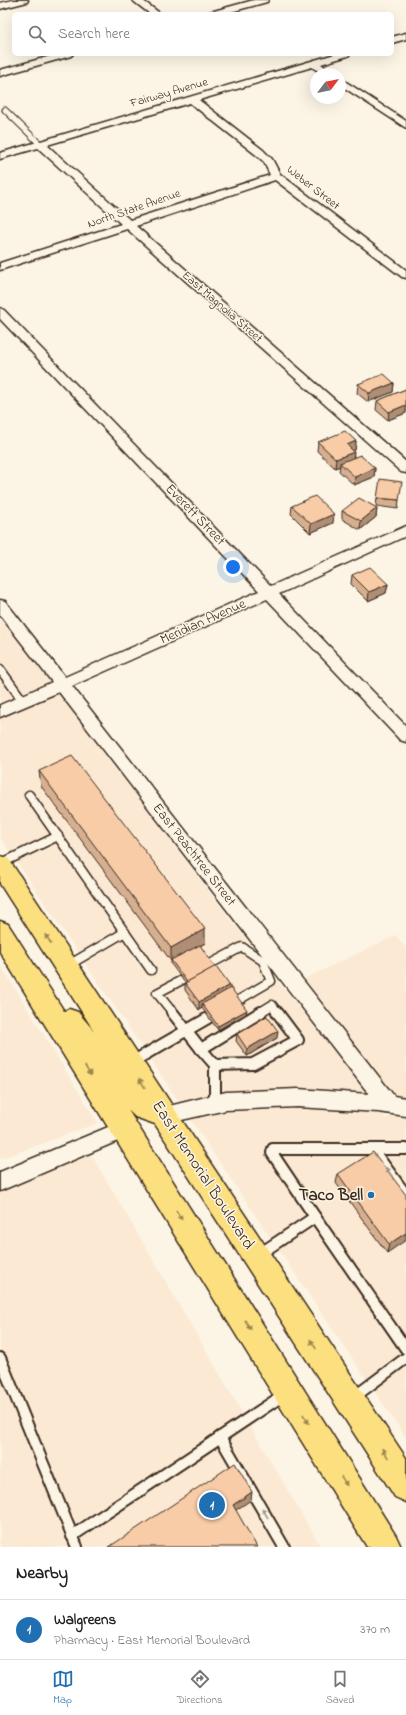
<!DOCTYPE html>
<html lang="en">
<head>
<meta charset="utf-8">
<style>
	body { margin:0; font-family:"Indie Flower",sans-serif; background:#f2f2f2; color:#202124 }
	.compass { position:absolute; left:310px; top:68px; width:36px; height:36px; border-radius:50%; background:#fff; box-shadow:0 4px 16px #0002; rotate:58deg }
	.you { position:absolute; left:233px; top:567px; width:14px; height:14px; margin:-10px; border:3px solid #fff; border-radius:50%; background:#1a73e8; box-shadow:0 0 0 6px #1a73e833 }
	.badge { display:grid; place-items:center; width:26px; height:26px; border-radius:50%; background:#1f6fb2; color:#fff; font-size:13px; font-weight:700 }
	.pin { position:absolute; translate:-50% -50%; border:2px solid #fff; box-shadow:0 1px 4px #0006 }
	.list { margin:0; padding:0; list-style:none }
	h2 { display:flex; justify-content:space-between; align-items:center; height:52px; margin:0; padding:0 16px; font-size:17px }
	h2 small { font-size:13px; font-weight:400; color:#757577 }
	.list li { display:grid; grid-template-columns:26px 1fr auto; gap:12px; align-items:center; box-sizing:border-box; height:60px; padding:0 16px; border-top:1px solid #e0e0e0 }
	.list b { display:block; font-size:15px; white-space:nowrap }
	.list p { margin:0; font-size:13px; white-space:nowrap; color:#757577 }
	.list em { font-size:13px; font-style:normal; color:#757577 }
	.icon { flex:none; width:22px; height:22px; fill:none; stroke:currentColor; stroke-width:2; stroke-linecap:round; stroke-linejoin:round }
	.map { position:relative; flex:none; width:406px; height:1547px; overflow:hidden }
	.search { position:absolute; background:#fff; box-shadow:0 4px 16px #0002; left:12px; right:12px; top:12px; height:44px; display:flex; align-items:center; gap:10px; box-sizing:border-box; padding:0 14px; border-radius:6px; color:#757577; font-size:15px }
	.sheet { height:112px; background:#fff }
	nav { display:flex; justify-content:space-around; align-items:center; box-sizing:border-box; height:56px; border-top:1px solid #e0e0e0; background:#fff; font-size:11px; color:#757577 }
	nav a { display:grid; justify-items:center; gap:2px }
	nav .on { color:#1f6fb2 }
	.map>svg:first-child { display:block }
	.built { fill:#fbe9d3 }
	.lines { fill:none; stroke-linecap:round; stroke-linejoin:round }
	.lane-far2-casing { stroke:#3b2a1e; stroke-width:7 }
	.lane-far1-casing { stroke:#3b2a1e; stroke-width:11 }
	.lane-casing { stroke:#3b2a1e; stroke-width:14 }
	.street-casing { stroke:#3b2a1e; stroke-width:3 }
	.primary-casing { stroke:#3b2a1e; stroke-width:3 }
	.lane-far2 { stroke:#fcf5e5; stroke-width:5 }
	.lane-far1 { stroke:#fcf5e5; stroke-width:8 }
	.lane { stroke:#fcf5e5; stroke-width:10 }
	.street { fill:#fcf5e5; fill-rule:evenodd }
	.primary { fill:#fce080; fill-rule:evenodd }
	.wall { fill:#d6af90; stroke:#3b2a1e }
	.shaded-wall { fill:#ae8f76; stroke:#3b2a1e }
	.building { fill:#f9cca8; stroke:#3b2a1e }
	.oneway { fill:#9c854f }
	.oneway2 { fill:#9c9082 }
	.poi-dot { fill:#1f6fb2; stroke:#fcf5e5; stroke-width:1.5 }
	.labels { text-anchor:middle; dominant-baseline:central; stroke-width:3; stroke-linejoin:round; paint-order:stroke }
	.far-street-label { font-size:12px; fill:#3b2a1e; stroke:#fcf5e5 }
	.street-label { font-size:14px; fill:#3b2a1e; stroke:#fcf5e5 }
	.near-street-label { font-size:17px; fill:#3b2a1e; stroke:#fcf5e5 }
	.near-poi-label { font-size:17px; font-weight:bold; fill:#3b2a1e; stroke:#fcf5e5; text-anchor:end }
</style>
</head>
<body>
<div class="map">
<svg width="406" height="1547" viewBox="0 0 406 1547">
	<rect width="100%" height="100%" fill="#fcf5e5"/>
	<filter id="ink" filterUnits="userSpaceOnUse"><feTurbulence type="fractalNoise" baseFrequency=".025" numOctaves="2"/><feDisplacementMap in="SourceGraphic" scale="8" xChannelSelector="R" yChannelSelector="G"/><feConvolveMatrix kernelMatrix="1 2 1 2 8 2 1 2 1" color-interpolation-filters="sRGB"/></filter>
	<g filter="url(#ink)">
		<!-- built -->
		<g class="built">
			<polygon points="0,619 50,682 0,704"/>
			<polygon points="58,693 283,988 314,1025 365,1092 298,1088 226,1091 179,1102 0,837 0,718"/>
			<polygon points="396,935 406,949 406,1097 396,1095 304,979"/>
			<polygon points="0,964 98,1123 0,1159"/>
			<polygon points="297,1109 376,1113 382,1114 386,1119 391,1115 406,1117 406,1438 191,1120 226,1112"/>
			<polygon points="91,1154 321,1547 0,1547 0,1193"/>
		</g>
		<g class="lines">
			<!-- lane-far2 casing -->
			<g class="lane-far2-casing">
				<polyline id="lane-far2" points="5,110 40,144"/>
			</g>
			<!-- lane-far1 casing -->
			<g class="lane-far1-casing">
				<g id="lane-far1">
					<polyline points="0,669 23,701"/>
					<polyline points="29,795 151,970"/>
					<polyline points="0,864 58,836"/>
					<polyline points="210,964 242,947 263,961 271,981 237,1001"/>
					<polyline points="67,966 125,932"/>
					<polyline points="173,1013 157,993 182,980"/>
					<polyline points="259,1013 272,1005 278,1013"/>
				</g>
			</g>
			<!-- lane casing -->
			<g class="lane-casing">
				<g id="lane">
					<polyline points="172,1012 201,1049"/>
					<polyline points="201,1049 215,1065 253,1064 298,1040 277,1012"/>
					<polyline points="201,1049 261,1012"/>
					<polyline points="132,1062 208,1018"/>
					<polyline points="215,1065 215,1104"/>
					<polyline points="372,1149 406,1195"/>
					<polyline points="315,1217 406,1349"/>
					<polyline points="258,1255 315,1217 272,1153 273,1149 406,1149"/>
					<polyline points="0,1358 77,1547"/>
					<polyline points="354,1397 406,1358"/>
					<polyline points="220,1437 284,1547"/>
					<polyline points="72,1536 285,1394"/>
				</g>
			</g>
			<!-- street casing -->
			<g class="street-casing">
				<g id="street">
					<polygon points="13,0 28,0 27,2 0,9 0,3"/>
					<polygon points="132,0 142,0 161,14 150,14"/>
					<polygon points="254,0 268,0 267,2 223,14 208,14 210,12"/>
					<polygon points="406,33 406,39 392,43 392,37"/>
					<polygon points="58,54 73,54 71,56 0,76 0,70"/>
					<path d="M335,54H350L348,56L321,64L335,74H323L312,67L199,100L263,150L272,159L280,174L406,270V278L402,277L275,180L136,226L406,462V473L401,472L127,229L0,270V263L121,224L38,148L0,159V153ZM190,103L255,154L264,162L270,175L130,220L47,145Z"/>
					<polygon points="340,78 406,121 406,128 340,85"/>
					<polygon points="0,308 4,310 271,586 406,526 406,536 279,594 406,726 406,742 400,740 267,599 72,686 394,1096 406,1098 406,1116 378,1112 298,1107 226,1110 164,1124 157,1121 154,1115 157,1109 226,1092 298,1089 369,1094 59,692 0,717 0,705 52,682 0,615 0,600 5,601 65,677 259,591 0,319"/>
					<polygon points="125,1120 132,1123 135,1129 132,1135 0,1191 0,1172"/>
				</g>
			</g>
			<!-- primary casing -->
			<g class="primary-casing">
				<polygon id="primary" points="0,856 8,858 406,1458 406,1502 395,1497 155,1124 135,1117 128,1110 396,1536 401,1547 367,1547 0,952 0,921 8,924 64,1011 69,1009 78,1012 94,1031 0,884"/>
			</g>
			<!-- lane-far2 -->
			<use href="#lane-far2" class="lane-far2"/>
			<!-- lane-far1 -->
			<use href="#lane-far1" class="lane-far1"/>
			<!-- lane -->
			<use href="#lane" class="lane"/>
			<!-- street -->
			<use href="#street" class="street"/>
			<!-- primary -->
			<use href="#primary" class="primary"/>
		</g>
		<!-- wall -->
		<g class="wall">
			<polygon points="394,383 393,392 368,402 357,393 358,384"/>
			<polygon points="406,389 406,413 388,420 376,410 377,401"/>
			<polygon points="356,441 355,450 353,451 354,457 375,468 374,477 354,485 339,471 340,466 335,468 317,451 318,442"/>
			<polygon points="377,498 399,500 398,509 376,506"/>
			<polygon points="292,506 333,523 310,533 291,514"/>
			<polygon points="377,508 376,517 360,530 342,519 342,511"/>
			<polygon points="352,575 388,584 386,593 368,601 351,584"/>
			<polygon points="39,771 205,943 200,946 246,1014 218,1030 202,1008 199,1010 185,990 185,983 171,964 171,961 41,786"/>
			<polygon points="237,1034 277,1038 247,1056 236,1041"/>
			<polygon points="338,1174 406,1195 387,1253 336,1183"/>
		</g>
		<!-- shaded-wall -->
		<g class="shaded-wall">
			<polygon points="394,383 393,392 368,402 369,393"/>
			<polygon points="406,405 406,413 388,420 389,412"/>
			<polygon points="356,441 355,450 346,454 347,445"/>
			<polygon points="354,452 353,460 340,463 340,466 335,468 336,459"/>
			<polygon points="375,468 374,477 354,485 355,477"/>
			<polygon points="377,508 376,517 360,530 361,521"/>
			<polygon points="334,514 333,523 310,533 311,524"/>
			<polygon points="388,584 386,593 368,601 369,592"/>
			<polygon points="205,929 205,943 172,961 171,960 171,948"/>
			<polygon points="230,985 230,993 202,1004 202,1008 199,1010 199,1002"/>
			<polygon points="247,1010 246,1014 218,1030 218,1026"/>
			<polygon points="278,1031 277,1038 247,1056 247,1049"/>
			<polygon points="406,1233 406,1240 387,1253 389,1244"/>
			<polygon points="252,1492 251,1500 233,1512 233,1505"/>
		</g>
		<!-- building -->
		<g class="building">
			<polygon points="384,374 394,383 369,393 358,384"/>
			<polygon points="406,389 406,405 389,412 377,401"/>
			<polygon points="345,431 356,441 347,445 354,452 336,459 318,442"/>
			<polygon points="360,455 375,468 355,477 340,463"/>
			<polygon points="380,479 402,482 399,500 377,498"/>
			<polygon points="315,496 334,514 311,524 292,506"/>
			<polygon points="359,498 377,508 361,521 342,511"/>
			<polygon points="370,567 388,584 369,592 352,575"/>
			<polygon points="72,756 205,929 171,948 39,771"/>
			<polygon points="200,945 215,967 187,982 171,960"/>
			<polygon points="216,966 230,985 199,1002 185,983"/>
			<polygon points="231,988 247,1010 218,1026 202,1004"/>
			<polygon points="267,1016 278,1031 247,1049 237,1034"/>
			<polygon points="373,1152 406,1195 406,1233 389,1244 338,1174"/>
			<polygon points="235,1463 252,1492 233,1505 257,1547 109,1547"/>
		</g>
		<!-- one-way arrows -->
		<defs><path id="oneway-solid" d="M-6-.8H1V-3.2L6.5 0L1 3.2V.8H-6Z"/></defs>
		<g class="oneway">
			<use href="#oneway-solid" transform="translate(48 939) rotate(-123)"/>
			<use href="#oneway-solid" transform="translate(88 1071) rotate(58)"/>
			<use href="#oneway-solid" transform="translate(142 1083) rotate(-123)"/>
			<use href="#oneway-solid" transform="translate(179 1215) rotate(58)"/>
			<use href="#oneway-solid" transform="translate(248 1325) rotate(58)"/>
			<use href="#oneway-solid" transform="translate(313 1344) rotate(-123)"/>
			<use href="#oneway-solid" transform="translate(306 1419) rotate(58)"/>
			<use href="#oneway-solid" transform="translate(385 1453) rotate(-123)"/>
			<use href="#oneway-solid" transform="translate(344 1481) rotate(58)"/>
		</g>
		<g class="oneway2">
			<use href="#oneway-solid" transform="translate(389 1172) rotate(-126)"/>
			<use href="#oneway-solid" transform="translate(265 1513) rotate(-120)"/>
		</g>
	</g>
	<!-- markers -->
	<circle class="poi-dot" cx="371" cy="1195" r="4"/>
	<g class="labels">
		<!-- far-street labels -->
		<g class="far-street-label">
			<text transform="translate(169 93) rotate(-16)">Fairway Avenue</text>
			<text transform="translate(313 188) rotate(38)">Weber Street</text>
			<text transform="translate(134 209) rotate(-19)">North State Avenue</text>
			<text transform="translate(222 307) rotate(41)">East Magnolia Street</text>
		</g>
		<!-- street labels -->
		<g class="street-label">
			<text transform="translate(195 515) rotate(46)">Everett Street</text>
			<text transform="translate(203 622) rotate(-24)">Meridian Avenue</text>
			<text transform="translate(194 855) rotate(52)">East Peachtree Street</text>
		</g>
		<!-- near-street labels -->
		<g class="near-street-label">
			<text transform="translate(203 1175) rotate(57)">East Memorial Boulevard</text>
		</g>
		<!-- near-poi labels -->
		<g class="near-poi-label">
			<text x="363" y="1195">Taco Bell</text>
		</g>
	</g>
</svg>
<svg class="compass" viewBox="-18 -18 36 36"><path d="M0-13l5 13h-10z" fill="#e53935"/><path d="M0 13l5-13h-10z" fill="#757577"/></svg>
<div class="you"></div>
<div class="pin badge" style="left:212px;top:1505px">1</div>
<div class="search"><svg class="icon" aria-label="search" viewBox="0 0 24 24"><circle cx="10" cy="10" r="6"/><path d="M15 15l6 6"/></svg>Search here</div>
</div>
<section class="sheet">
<h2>Nearby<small></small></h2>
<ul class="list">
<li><span class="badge">1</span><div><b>Walgreens</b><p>Pharmacy · East Memorial Boulevard</p></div><em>370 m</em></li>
</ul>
</section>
<nav>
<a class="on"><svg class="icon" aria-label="map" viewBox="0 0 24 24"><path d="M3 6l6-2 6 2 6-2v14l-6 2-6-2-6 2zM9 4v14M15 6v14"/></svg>Map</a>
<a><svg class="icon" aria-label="directions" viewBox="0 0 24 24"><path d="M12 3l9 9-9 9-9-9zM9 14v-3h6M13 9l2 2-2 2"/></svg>Directions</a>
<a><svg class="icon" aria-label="saved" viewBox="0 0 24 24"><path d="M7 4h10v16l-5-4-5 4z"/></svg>Saved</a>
</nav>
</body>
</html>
